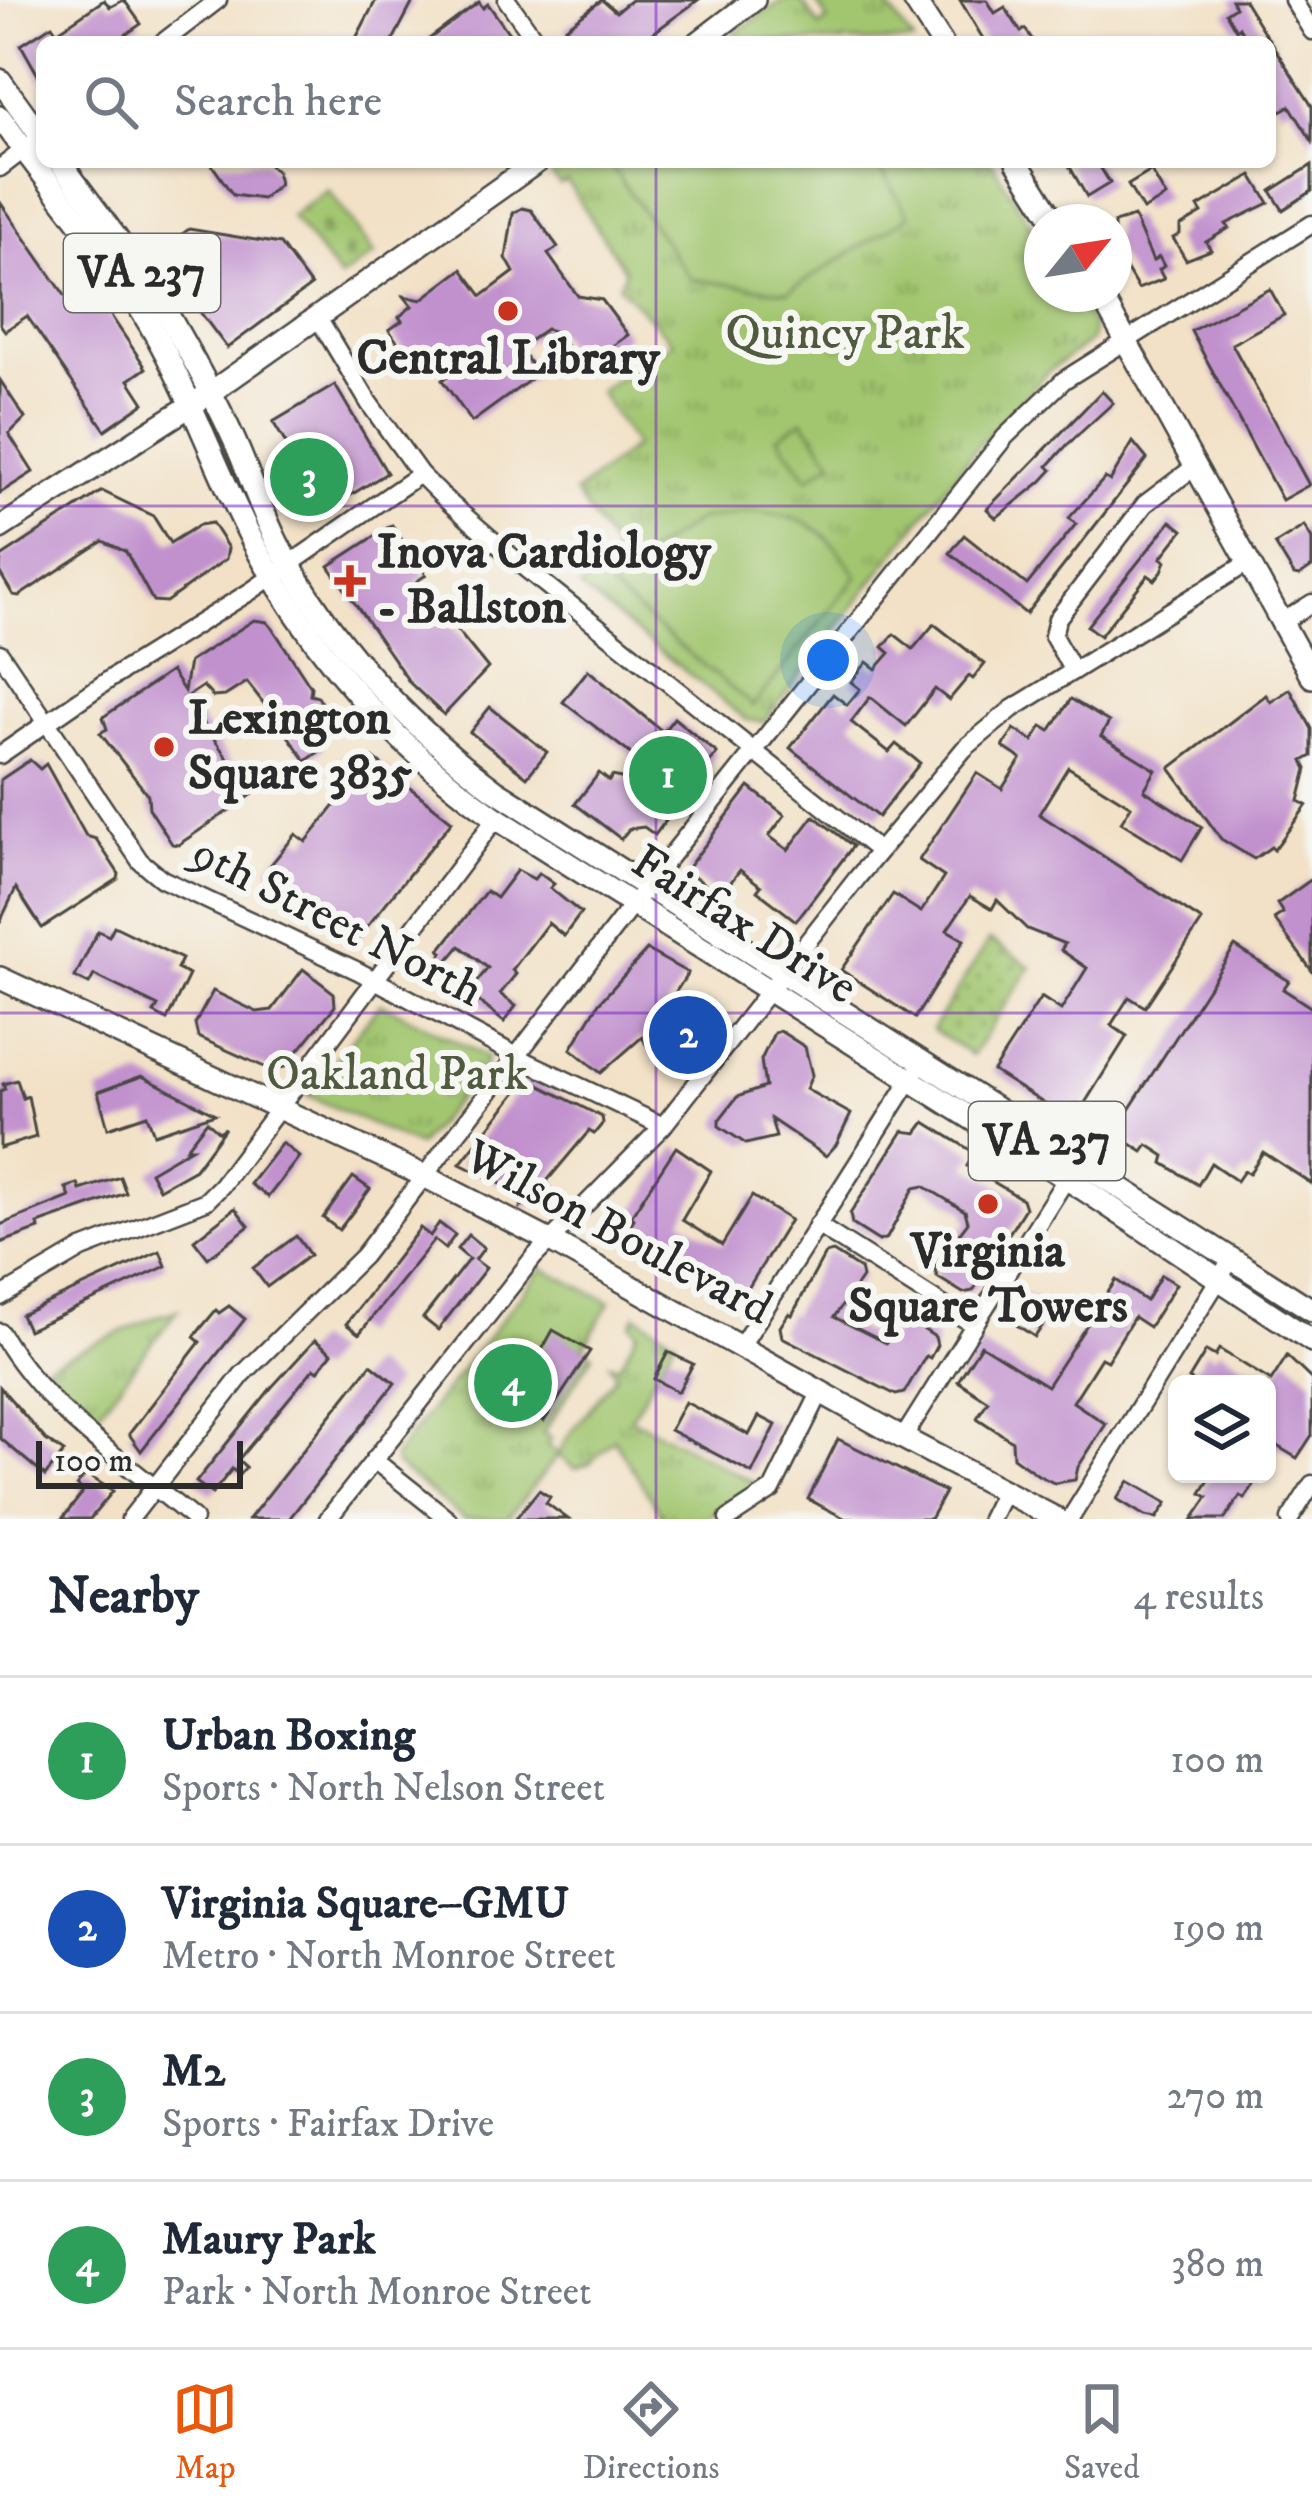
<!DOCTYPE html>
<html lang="en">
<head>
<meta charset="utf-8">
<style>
	body { margin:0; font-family:"IM FELL DW Pica",serif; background:#f2f2f3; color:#1f2937 }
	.controls { position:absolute; right:36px; bottom:36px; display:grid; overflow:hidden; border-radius:18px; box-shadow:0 3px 9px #0004 }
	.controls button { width:108px; height:108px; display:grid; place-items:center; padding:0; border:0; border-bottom:3px solid #e0e1e3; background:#fff; color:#1f2937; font:60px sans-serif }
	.compass { position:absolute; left:1024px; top:204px; width:108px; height:108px; border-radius:50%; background:#fff; box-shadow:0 3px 9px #0004; rotate:60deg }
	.scale { position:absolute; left:36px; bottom:30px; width:207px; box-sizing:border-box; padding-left:12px; border:6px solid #2b2b2b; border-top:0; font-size:33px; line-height:42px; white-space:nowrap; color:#2b2b2b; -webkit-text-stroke:9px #f6f6f2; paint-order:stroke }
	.you { position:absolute; left:828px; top:660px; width:42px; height:42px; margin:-30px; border:9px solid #fff; border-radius:50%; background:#1a73e8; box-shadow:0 0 0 18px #1a73e833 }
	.badge { display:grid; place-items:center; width:78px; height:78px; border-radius:50%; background:#ea580c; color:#fff; font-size:39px; font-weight:700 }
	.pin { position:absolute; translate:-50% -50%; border:6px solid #fff; box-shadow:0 3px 12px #0006 }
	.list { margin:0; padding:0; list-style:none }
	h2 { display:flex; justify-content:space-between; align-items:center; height:156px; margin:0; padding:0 48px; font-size:51px }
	h2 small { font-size:39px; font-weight:400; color:#747a83 }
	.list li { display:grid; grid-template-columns:78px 1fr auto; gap:36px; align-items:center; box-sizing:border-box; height:168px; padding:0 48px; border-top:3px solid #e0e1e3 }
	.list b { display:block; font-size:45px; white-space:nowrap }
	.list p { margin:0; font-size:39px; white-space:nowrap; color:#747a83 }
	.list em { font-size:39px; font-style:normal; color:#747a83 }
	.icon { flex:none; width:66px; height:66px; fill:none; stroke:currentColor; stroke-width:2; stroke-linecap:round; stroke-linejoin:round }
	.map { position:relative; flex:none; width:1312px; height:1519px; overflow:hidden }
	.search { position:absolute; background:#fff; box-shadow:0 3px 9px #0004; left:36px; right:36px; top:36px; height:132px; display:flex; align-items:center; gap:30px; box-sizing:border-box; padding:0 42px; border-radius:18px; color:#747a83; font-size:45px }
	.sheet { height:828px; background:#fff }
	nav { display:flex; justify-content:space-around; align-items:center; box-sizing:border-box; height:168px; border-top:3px solid #e0e1e3; background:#fff; font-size:33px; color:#747a83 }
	nav a { display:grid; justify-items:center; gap:6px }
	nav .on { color:#ea580c }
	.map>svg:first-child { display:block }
	.grass { fill:url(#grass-dots); stroke:#66784d; stroke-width:3 }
	.cemetery { fill:url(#cemetery-stones); stroke:#66784d; stroke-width:3 }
	.park { fill:url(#park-tufts); stroke:#66784d; stroke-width:3 }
	.pitch { fill:#a2c66f; stroke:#66784d; stroke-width:3 }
	.building { fill:#c191ce }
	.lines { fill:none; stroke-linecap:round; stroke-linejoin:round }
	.minor-casing { stroke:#494642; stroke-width:21 }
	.major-casing { stroke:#494642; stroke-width:26 }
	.minor { stroke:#fff; stroke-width:16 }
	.major { stroke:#fff; stroke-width:21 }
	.grid { fill:none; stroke:#7b2cbf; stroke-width:3; stroke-opacity:0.55 }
	.poi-dot { fill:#c8321e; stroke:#f6f6f2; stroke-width:4.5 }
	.labels { text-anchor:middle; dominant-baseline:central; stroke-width:12; stroke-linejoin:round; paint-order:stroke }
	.shield { fill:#f6f6f2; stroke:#686867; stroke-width:3 }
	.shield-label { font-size:45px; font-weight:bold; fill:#2b2b2b }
	.park-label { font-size:48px; fill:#4f5a3f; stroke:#f6f6f2 }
	.poi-label { font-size:48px; font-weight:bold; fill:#2b2b2b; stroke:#f6f6f2 }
	.street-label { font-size:48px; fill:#2b2b2b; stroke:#f6f6f2 }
</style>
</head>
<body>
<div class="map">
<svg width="1312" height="1519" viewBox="0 0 1312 1519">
	<defs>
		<pattern id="grass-dots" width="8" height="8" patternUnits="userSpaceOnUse" patternTransform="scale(3)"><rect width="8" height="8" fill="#a2c66f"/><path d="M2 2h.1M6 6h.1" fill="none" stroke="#84a15b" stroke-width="1.8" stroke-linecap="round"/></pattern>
		<pattern id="cemetery-stones" width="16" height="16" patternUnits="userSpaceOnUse" patternTransform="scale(3)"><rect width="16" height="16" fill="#a2c66f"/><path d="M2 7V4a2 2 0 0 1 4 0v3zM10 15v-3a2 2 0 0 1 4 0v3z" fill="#84a15b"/></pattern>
		<pattern id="park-tufts" width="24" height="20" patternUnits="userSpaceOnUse" patternTransform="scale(3)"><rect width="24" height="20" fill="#a2c66f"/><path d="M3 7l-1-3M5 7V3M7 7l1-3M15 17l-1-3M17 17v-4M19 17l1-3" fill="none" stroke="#84a15b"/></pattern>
	</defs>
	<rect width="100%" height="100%" fill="#f6f6f2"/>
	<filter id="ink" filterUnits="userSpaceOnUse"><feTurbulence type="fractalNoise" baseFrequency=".00833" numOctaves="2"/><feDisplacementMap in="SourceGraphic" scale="24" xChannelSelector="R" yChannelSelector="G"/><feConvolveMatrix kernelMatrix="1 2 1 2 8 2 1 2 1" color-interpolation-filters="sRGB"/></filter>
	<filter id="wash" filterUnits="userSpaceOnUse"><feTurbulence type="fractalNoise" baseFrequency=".004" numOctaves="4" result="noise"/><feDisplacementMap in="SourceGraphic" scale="48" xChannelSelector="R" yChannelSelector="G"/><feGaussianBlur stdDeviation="2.7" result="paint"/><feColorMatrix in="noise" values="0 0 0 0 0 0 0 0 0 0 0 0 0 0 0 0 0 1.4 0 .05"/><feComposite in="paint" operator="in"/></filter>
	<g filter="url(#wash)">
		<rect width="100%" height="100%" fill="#f2e1c6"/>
		<!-- grass -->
		<polygon class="grass" points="989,940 1031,967 972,1055 932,1030"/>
		<!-- cemetery -->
		<polygon class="cemetery" points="328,190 375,254 340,278 291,216"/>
		<!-- park -->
		<g class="park">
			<polygon points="783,0 801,0 820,27 828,20 814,0 883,0 914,42 722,42"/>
			<polygon points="560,162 992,162 1042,244 1042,294 1072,294 1092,326 1092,340 1050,370 975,449 764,722 747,720 580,588 608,564 615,551 575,493 635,446 599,391 673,342 619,286 625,271 567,182 560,185 550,173"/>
			<polygon points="381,1003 487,1057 484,1067 418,1146 307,1095"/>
			<polygon points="542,1268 610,1302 584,1347 593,1355 543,1433 551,1439 547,1446 559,1454 566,1439 616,1375 609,1363 619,1366 638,1331 631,1324 636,1315 675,1339 631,1418 757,1484 705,1519 664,1519 614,1439 590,1463 575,1469 558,1455 507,1519 464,1519 396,1465 394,1456"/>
			<polygon points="178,1310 91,1421 37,1369 158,1316"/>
		</g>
		<!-- pitch -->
		<g class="pitch">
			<polygon points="608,162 876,162 909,216 788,292 691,279"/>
			<polygon points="803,420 833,461 808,478 778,437"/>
			<path d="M751,512C810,516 823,527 857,576L753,706L610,589L619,572L699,520Z"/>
		</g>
		<g id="blocks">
			<!-- building -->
			<g class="building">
				<polygon points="104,0 110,7 124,0 141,24 115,42 42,42 42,82 21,45 52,25 57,32"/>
				<polygon points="376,0 414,0 392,42 354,42"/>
				<polygon points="602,0 616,12 631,0 698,0 641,42 576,42 565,28"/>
				<polygon points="960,0 987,0 995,13 1005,7 1021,32 1025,29 1034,42 985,42"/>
				<polygon points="1231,0 1244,0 1270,42 1248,42 1239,27 1236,30 1226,13 1235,7"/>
				<polygon points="479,2 483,8 488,4 515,42 425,42"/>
				<polygon points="1270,41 1312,106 1312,141 1290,106 1281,111 1270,93"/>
				<polygon points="210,162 266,162 277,172 279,185 262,199 233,195"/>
				<polygon points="1067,162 1097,162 1110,183 1087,197"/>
				<polygon points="1312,165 1312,191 1283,210 1271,191"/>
				<polygon points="1151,171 1166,197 1143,210 1128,185"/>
				<polygon points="1252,175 1269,203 1226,224 1229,228 1206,242 1211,250 1186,260 1173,238 1180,234 1180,226 1202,213 1198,207"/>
				<polygon points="0,202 73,307 95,292 146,368 129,380 144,403 105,430 27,316 5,331 0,324"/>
				<polygon points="522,208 531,210 558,247 548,254 578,296 602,300 628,335 582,368 557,332 546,329 519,348 538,374 472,422 442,380 450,374 434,352 414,366 389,330 402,321 399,317 412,306 404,296 421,300 462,269 482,296 514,272 506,258 513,213"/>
				<polygon points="1134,217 1153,261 1159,257 1164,266 1159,270 1164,279 1138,289 1114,248 1114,223"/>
				<polygon points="189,229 280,244 311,286 227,348 156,253"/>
				<polygon points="1270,289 1284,315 1232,344 1309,485 1282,500 1191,331"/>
				<polygon points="0,380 25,418 9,434 33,472 0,493"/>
				<polygon points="335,385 387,473 326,510 273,422"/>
				<polygon points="1102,391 1113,403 1067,445 1048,466 1052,470 1041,482 996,518 987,509"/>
				<polygon points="1133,442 1147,459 1026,614 950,553 964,535 1027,585 1076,524 1069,518 1105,478 1110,481"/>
				<polygon points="102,491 153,516 170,543 199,525 212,523 228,548 226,559 166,602 153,601 126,552 103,541 19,596 13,595 0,573 1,557"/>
				<polygon points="1171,521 1183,530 1161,558 1166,561 1162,571 1155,580 1148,575 1100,636 1087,626"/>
				<polygon points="392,525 426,575 417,581 488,668 444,715 410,683 329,566"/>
				<polygon points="1304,526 1312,539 1312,567 1299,576 1294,575 1275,544"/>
				<polygon points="254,620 267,622 273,629 311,687 310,695 318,697 337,729 318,742 323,749 306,761 274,716 273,703 265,705 247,682 225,696 213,697 203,686 185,698 253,794 178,845 172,844 149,808 148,795 100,733 107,729 103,717 171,671 184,691 189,662"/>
				<polygon points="934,624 985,664 973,679 969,676 949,700 935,689 906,726 870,697 851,722 889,752 896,744 920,763 878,817 790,748 833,694 847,705 860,689 851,682 867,662 876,669 890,653 883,647 894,634 913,649"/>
				<polygon points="588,670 663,732 674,718 717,753 655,835 644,827 629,829 621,839 575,804 599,773 609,781 612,776 625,779 640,761 563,702"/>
				<polygon points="1290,689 1312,729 1312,756 1303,761 1307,769 1299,801 1307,805 1274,850 1271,847 1254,859 1221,839 1170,768 1266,695 1271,702"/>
				<polygon points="1071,699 1109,722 1101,736 1156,770 1144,790 1202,827 1182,860 1121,822 1131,806 1068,767 1039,814 1202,921 1145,1007 1129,997 1111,1025 1127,1036 1073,1122 993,1071 1041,997 1061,1010 1087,968 1061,950 1065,944 1027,929 997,900 992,909 970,896 947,930 964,940 915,1018 841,970 893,894 921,912 944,877 919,860 977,773 1002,789 1021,759 1003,747 1014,729 1033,741 1042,726 1050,731"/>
				<polygon points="490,707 547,752 527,777 470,732"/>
				<polygon points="373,758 452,821 358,938 268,868 296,834 306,842"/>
				<polygon points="30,760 40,769 46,764 86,836 96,839 119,874 118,879 42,928 16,888 0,922 0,780"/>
				<polygon points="749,787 785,815 769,836 788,850 814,816 853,846 796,921 757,891 761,886 740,870 720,896 686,870"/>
				<polygon points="517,870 534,879 539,873 554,884 550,888 581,913 564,936 548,923 512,970 516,974 500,994 516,1006 504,1022 471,995 470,990 488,968 460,946 442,968 436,963 443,952 440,950 486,891 496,898"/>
				<polygon points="1312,879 1312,971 1274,919 1283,913 1277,904"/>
				<polygon points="114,926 182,959 177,969 189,975 167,1020 154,1013 158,1006 94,975 89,984 75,977 98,931 109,936"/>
				<polygon points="1235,946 1289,981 1283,989 1312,1008 1312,1184 1263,1152 1249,1174 1244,1171 1237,1181 1211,1163 1198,1185 1163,1163 1165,1156 1148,1145 1143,1152 1114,1133"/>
				<polygon points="647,950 688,973 660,1016 682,1026 692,1037 669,1066 654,1058 642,1037 601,1073 571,1049 599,1003"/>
				<polygon points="303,969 334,993 335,1006 285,1067 271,1070 198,1037 195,1024 213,991 257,1012 272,1010"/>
				<polygon points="780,1031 805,1047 812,1075 806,1089 851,1114 836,1145 826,1156 771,1119 776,1137 746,1144 719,1126 719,1120 737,1097 765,1087 761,1060 774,1033"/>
				<polygon points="142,1076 215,1114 154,1134 147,1115 108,1128 98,1092"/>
				<polygon points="527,1079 602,1117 603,1123 594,1134 589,1131 547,1181 551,1188 543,1199 521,1207 526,1196 460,1164"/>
				<polygon points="17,1080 23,1098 28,1096 36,1137 0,1148 0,1091 5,1089 3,1084"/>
				<polygon points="207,1121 219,1132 225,1128 195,1169 159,1189 150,1172 191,1148 186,1148"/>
				<polygon points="925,1122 975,1153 967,1166 1022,1199 1025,1208 973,1291 963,1293 937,1277 934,1267 968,1222 965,1211 924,1186 914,1188 887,1238 879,1241 852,1224 850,1214 903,1131 917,1133"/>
				<polygon points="282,1143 299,1157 268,1197 250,1184"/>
				<polygon points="676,1147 711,1171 682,1220 722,1245 752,1196 790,1220 747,1290 742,1287 732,1303 624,1235 634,1219 631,1216"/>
				<polygon points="120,1177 126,1193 38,1224 39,1229 0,1243 0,1225 70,1197 66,1188 78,1184 80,1190"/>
				<polygon points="353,1177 370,1189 339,1230 323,1218"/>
				<polygon points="235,1208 249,1226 208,1258 194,1240"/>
				<polygon points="439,1223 455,1235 445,1249 434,1240 359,1334 346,1324 420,1228 430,1236"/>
				<polygon points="468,1235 484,1248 475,1260 486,1268 438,1330 423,1318 469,1259 457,1249"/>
				<polygon points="296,1236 310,1255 267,1287 253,1268"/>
				<polygon points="160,1251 166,1266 28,1330 21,1315"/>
				<polygon points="833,1252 860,1269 862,1278 834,1317 886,1343 900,1322 909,1320 935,1337 937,1345 930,1358 926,1356 904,1393 896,1395 782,1337 780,1327 789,1313 792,1315 825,1254"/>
				<polygon points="1161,1275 1176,1284 1149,1327 1134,1317 1107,1361 1101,1358 1073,1402 1106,1424 1078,1467 1075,1480 1054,1483 1038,1475 1013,1457 1012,1441 977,1418 988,1401 958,1381 981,1345 1047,1386 1116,1280 1146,1301"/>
				<polygon points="1025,1294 1052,1311 1035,1337 1009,1320"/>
				<polygon points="229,1306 245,1319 141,1451 129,1434 200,1342 194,1337 201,1328 216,1310 219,1313"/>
				<polygon points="553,1330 590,1351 544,1421 517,1406 538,1369 533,1366"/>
				<polygon points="315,1340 332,1353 318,1371 314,1368 238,1460 246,1467 239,1475 232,1469 212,1494 196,1482 271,1388"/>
				<polygon points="1219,1349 1271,1381 1287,1356 1312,1380 1312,1435 1297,1458 1277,1446 1267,1463 1267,1384 1197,1384 1189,1379 1206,1351 1215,1356"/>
				<polygon points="668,1352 693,1364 678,1392 654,1379"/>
				<polygon points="371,1364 395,1383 289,1519 249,1519"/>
				<polygon points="0,1387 46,1440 64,1452 45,1476 0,1438"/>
				<polygon points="685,1402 749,1435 759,1416 776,1425 752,1473 670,1430"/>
				<polygon points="838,1439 945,1492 930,1519 846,1519 808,1499"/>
				<polygon points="86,1474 113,1491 90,1519 62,1519 81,1495 83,1491 77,1485"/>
				<polygon points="1213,1474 1260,1474 1245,1499 1240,1496 1225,1519 1193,1519 1208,1497 1201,1493"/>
				<polygon points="1129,1481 1167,1503 1157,1518 1145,1516 1117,1499"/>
				<polygon points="539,1490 550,1497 546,1503 568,1519 515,1519"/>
			</g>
		</g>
	</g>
	<g filter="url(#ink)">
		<use href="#blocks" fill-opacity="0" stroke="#494642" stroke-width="3"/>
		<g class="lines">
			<!-- minor casing -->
			<g class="minor-casing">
				<g id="minor">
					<polyline points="507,0 537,42"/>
					<polyline points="1293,0 1312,31"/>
					<polyline points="163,42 218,0"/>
					<polyline points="0,168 42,136"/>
					<polyline points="318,318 369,403 420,474 444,498 526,569 879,851"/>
					<polyline points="1282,622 1312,603"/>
					<polyline points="0,653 140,861 162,879 358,971 530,1063 663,1126"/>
					<polyline points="1073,671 1053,636 1057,619 1145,504 1197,465"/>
					<polyline points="0,755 113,677 251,591 420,474"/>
					<polyline points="817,1225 974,1325"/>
					<polyline points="0,1297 82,1249 206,1201 221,1186 496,818"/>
					<path d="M0,1332C50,1416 121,1458 194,1519"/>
					<polyline points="741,1346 914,1074"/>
					<polyline points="903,1438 1066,1179"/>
					<polyline points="374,1460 448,1519"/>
					<polyline points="130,1519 242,1375 363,1256 660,869 1005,437 1064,380 1312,224"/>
					<polyline points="328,1519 533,1258 663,1126 858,877 964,749 1012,709 1249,562"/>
					<polyline points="728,1519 772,1490 821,1391"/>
					<polyline points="990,1519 1004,1491"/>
					<polyline points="1070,1519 1230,1261"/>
					<polyline points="1290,1519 1312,1484"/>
				</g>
			</g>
			<!-- major casing -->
			<g class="major-casing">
				<g id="major">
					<polyline points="914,0 941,42"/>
					<polyline points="699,42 754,0"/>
					<polyline points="0,80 42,138"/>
					<path d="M0,117C49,186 107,251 150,325C193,398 219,480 260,555C318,660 399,749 496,818L1083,1189L1312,1341"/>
					<path d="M60,162C102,219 146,274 180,336C201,373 222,411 239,451C252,482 263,514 278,544C331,643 405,723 495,790L1312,1310"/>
					<polyline points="1017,162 1055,222"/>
					<polyline points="1100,294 1312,677"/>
					<polyline points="0,528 210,393 537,162"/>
					<polyline points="0,978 422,1175 552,1242 903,1438 1057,1519"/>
				</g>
			</g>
			<!-- minor -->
			<use href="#minor" class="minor"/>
			<!-- major -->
			<use href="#major" class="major"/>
		</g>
	</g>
	<!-- grid -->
	<path class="grid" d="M656,0V42M656,162V1519M0,506H1312M0,1013H1312"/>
	<!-- markers -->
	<g class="poi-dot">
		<circle cx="508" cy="311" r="12"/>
		<path d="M344 563h12v12h12v12h-12v12h-12v-12h-12v-12h12z"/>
		<circle cx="164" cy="747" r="12"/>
		<circle cx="988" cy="1204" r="12"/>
	</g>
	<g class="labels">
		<!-- shield labels -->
		<g class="shield">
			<rect x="64" y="234" width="156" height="78" rx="9"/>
			<rect x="969" y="1102" width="156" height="78" rx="9"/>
		</g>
		<g class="shield-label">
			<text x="142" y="273">VA 237</text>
			<text x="1047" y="1141">VA 237</text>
		</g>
		<!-- park labels -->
		<g class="park-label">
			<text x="845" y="334">Quincy Park</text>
			<text x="397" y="1075">Oakland Park</text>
		</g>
		<!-- poi labels -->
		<g class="poi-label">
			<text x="508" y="359">Central Library</text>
			<text x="377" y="553" text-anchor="start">Inova Cardiology<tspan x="377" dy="55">- Ballston</tspan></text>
			<text x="188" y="719" text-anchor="start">Lexington<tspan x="188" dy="55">Square 3835</tspan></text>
			<text x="988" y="1252">Virginia<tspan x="988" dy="55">Square Towers</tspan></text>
		</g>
		<!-- street labels -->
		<g class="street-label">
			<text transform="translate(337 922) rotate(27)">9th Street North</text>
			<text transform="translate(744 925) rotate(32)">Fairfax Drive</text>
			<text transform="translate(618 1233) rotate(28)">Wilson Boulevard</text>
		</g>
	</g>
</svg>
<div class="controls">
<button><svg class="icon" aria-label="layers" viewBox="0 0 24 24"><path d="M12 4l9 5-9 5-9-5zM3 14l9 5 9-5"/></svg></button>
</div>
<svg class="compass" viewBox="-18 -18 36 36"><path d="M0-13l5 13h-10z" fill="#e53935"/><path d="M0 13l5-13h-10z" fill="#747a83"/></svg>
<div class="scale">100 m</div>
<div class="you"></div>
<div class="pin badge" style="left:668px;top:775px;background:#2e9e5b">1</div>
<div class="pin badge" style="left:688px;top:1035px;background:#1a4fb4">2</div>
<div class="pin badge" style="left:309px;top:477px;background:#2e9e5b">3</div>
<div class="pin badge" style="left:513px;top:1383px;background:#2e9e5b">4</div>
<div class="search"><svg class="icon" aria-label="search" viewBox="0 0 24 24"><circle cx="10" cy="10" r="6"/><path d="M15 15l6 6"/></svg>Search here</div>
</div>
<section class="sheet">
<h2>Nearby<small>4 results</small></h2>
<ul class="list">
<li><span class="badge" style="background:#2e9e5b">1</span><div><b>Urban Boxing</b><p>Sports · North Nelson Street</p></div><em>100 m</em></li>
<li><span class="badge" style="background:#1a4fb4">2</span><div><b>Virginia Square–GMU</b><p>Metro · North Monroe Street</p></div><em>190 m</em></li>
<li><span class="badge" style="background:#2e9e5b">3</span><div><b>M2</b><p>Sports · Fairfax Drive</p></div><em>270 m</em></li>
<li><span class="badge" style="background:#2e9e5b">4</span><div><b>Maury Park</b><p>Park · North Monroe Street</p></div><em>380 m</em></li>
</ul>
</section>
<nav>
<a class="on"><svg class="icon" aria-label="map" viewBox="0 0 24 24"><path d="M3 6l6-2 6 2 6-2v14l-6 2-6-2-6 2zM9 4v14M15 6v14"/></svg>Map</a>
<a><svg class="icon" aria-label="directions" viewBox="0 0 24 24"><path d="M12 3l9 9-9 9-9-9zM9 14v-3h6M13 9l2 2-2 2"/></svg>Directions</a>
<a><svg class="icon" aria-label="saved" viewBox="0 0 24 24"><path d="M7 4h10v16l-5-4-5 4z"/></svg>Saved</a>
</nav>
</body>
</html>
